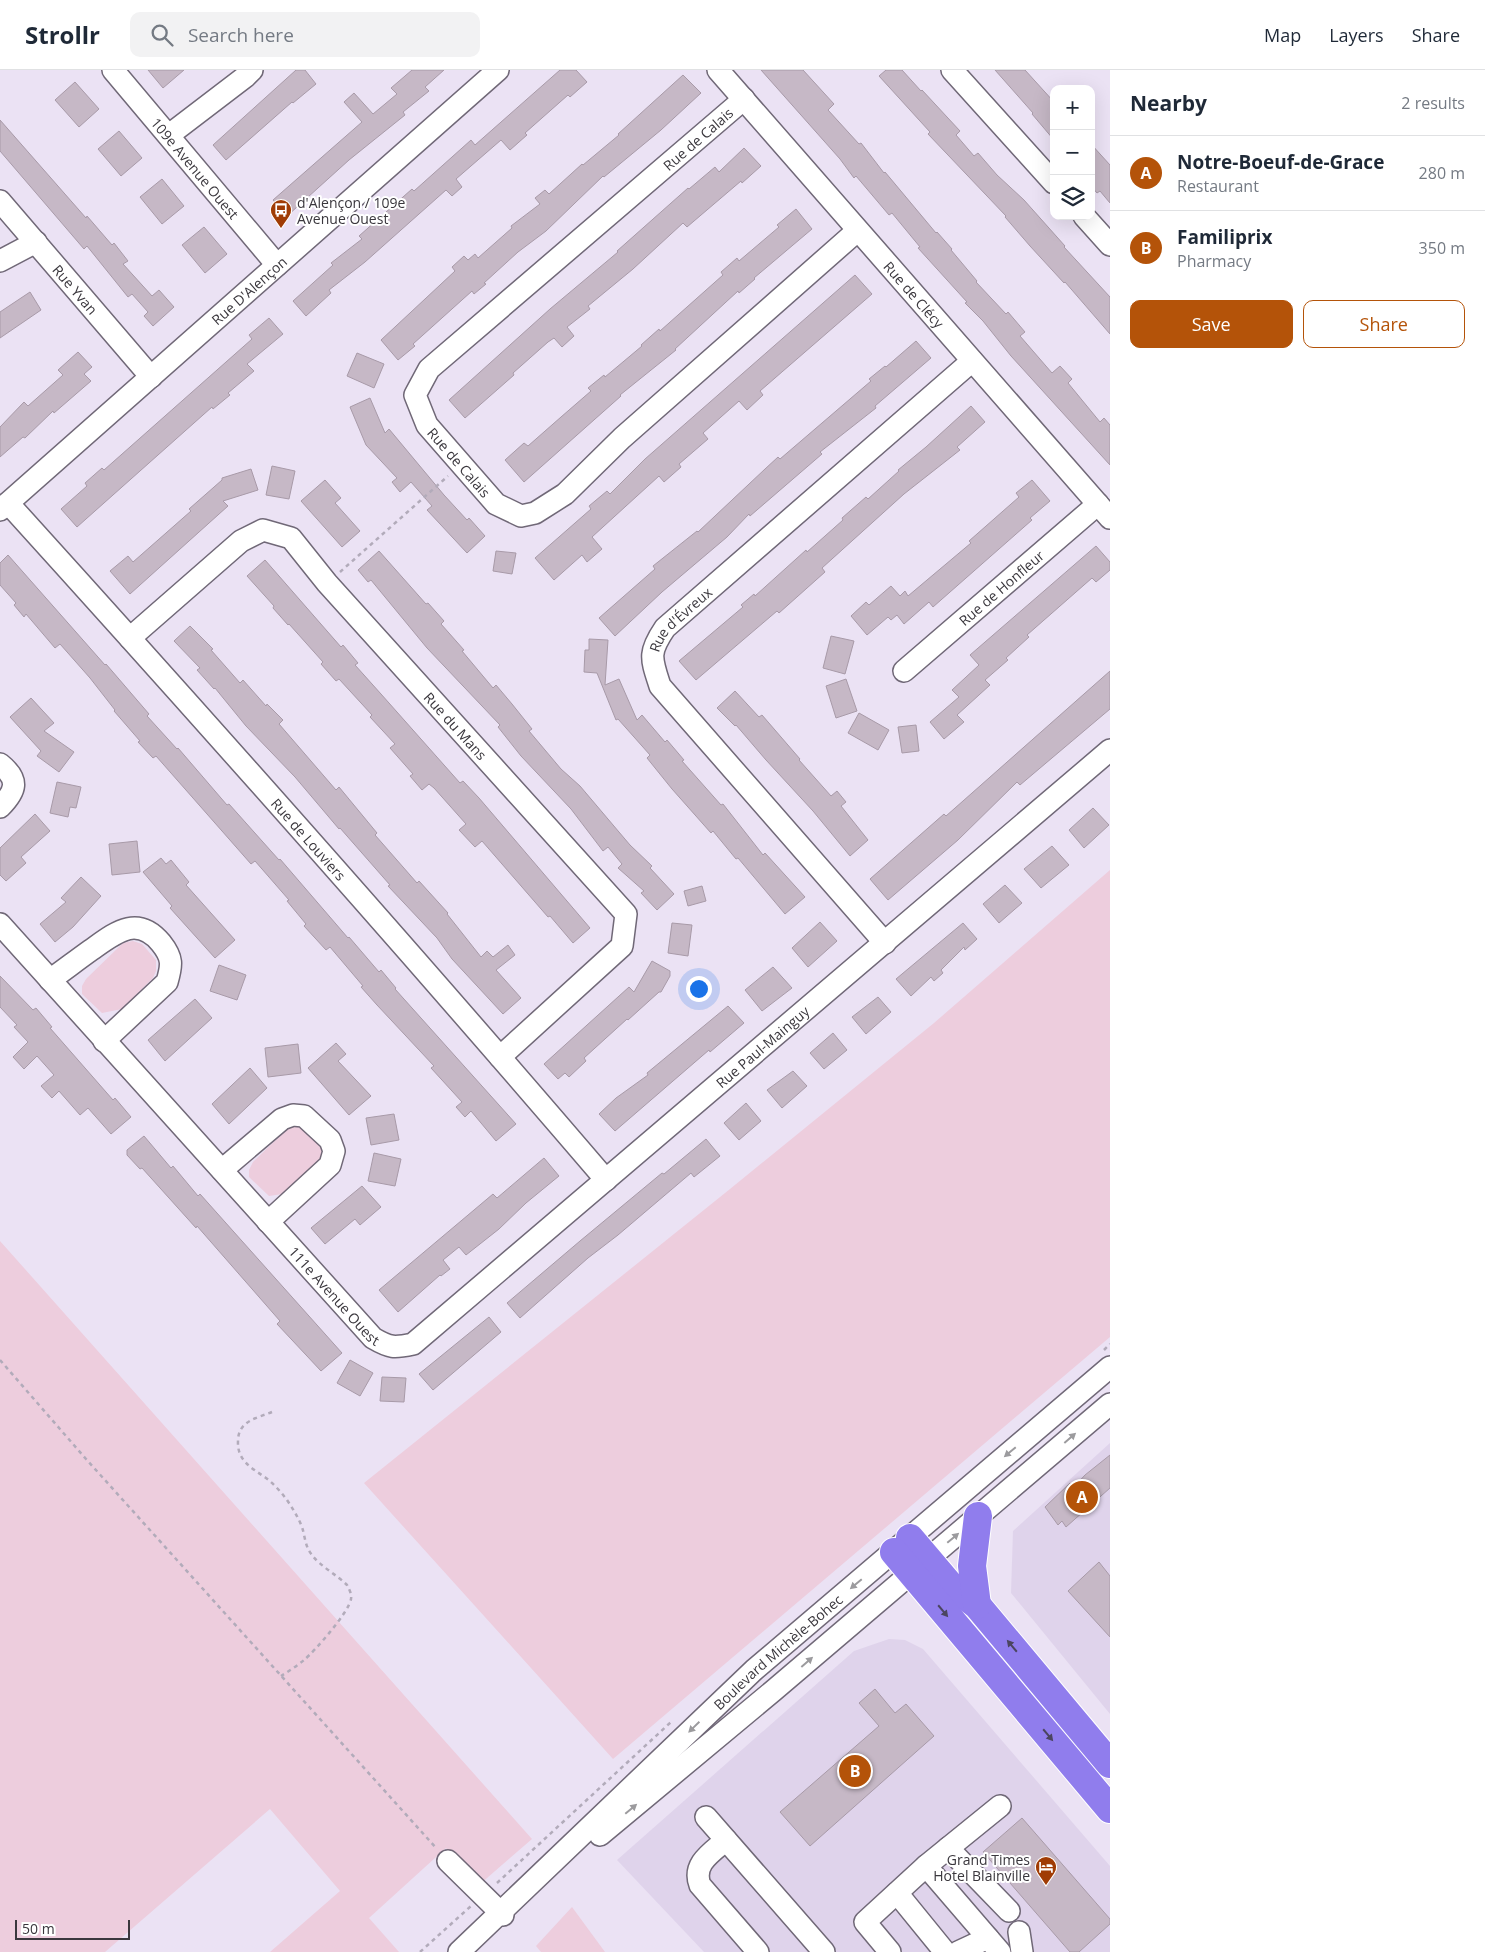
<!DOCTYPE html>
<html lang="en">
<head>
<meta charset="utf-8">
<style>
	body { margin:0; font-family:"Open Sans",sans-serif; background:#f2f2f3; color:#1f2937 }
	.controls { position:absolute; right:15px; top:15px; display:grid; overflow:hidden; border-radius:10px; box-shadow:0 5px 20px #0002 }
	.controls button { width:45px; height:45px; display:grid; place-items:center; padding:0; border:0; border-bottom:1px solid #e0e1e3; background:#fff; color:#1f2937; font:25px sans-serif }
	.scale { position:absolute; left:15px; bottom:12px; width:115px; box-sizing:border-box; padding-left:5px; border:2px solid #3a373d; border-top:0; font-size:14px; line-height:18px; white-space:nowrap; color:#3a373d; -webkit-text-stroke:4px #fff; paint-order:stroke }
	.you { position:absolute; left:698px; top:918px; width:18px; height:18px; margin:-12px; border:4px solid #fff; border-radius:50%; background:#1a73e8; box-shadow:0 0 0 8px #1a73e833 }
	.badge { display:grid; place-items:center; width:32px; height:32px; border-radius:50%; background:#b45309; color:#fff; font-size:16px; font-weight:700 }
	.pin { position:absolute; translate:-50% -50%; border:2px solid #fff; box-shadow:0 1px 5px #0006 }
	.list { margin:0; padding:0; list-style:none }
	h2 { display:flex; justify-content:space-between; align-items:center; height:65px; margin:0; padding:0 20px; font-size:21px }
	h2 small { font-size:16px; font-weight:400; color:#747a83 }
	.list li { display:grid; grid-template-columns:32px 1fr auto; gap:15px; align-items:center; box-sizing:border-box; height:75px; padding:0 20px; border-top:1px solid #e0e1e3 }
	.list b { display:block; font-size:19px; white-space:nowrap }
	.list p { margin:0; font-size:16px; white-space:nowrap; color:#747a83 }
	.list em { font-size:16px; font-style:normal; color:#747a83 }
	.actions { display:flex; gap:10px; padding:15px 20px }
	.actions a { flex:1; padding:11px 0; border:1px solid #b45309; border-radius:10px; text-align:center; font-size:18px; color:#b45309 }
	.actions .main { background:#b45309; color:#fff }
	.icon { flex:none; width:28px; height:28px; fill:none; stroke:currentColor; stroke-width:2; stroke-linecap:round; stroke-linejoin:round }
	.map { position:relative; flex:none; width:1110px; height:1882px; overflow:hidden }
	header { display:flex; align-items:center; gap:30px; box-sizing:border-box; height:70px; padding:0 25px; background:#fff; border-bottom:1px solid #e0e1e3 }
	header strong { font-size:24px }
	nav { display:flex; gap:28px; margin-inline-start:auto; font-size:18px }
	.search { width:350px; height:45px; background:#f2f2f3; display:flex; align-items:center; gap:12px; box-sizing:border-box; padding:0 18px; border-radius:10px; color:#747a83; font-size:19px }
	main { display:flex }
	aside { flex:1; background:#fff }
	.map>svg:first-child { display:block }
	.built { fill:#dfd3eb }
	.green { fill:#edcddd }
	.building { fill:#c6b8c6; stroke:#a89aa8 }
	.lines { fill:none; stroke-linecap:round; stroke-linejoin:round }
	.minor-casing { stroke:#706877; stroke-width:24 }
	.highway-casing { stroke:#fff; stroke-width:30 }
	.path { stroke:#b2abba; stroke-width:2.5; stroke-dasharray:4 4; stroke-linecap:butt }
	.minor { stroke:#fff; stroke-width:21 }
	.highway { stroke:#907ded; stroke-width:28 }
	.oneway { fill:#9c9b9e }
	.oneway2 { fill:#4b4560 }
	.labels { text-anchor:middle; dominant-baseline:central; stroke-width:4; stroke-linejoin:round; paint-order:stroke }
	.street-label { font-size:14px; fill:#3a373d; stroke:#fff }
	.poi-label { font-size:14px; fill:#3a373d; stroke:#fff; text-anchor:start }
</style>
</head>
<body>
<header>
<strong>Strollr</strong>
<div class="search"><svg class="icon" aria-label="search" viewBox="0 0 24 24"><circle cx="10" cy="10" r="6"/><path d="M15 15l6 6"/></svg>Search here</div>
<nav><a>Map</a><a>Layers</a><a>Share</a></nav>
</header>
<main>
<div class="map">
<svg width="1110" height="1882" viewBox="0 0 1110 1882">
	<rect width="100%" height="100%" fill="#ebe2f4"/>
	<!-- built -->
	<g class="built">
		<polygon points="1110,1373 1110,1644 1011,1523 1013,1461"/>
		<polygon points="889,1569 905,1570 923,1579 1110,1796 1110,1882 704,1882 617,1790 854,1581"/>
	</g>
	<!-- green -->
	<g class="green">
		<polygon points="1110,800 1110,1267 613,1689 364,1413 730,1119 934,953"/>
		<polygon points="133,871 142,874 156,890 156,901 153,908 122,939 102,943 82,924 82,916 86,909 123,873"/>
		<polygon points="300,1054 323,1074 323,1085 320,1092 289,1123 269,1126 249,1107 249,1100 253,1092 290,1056"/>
		<polygon points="0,1171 532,1769 479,1815 446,1778 369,1848 399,1882 270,1882 340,1821 270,1739 105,1882 0,1882"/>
		<polygon points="572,1837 605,1882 541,1882 536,1876"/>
	</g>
	<!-- building -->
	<g class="building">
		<polygon points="148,0 184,0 163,18"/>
		<polygon points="296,0 305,0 316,14 293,33 292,32 226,90 213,75"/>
		<polygon points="412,0 444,0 425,17 429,21 403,42 405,45 349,90 287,146 273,130 362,52 344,32 354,23 373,44 397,24 391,18"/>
		<polygon points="560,0 576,0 587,12 570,27 568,25 525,63 527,65 510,80 501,70 456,109 462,117 452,126 446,120 365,192 329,220 331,223 306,246 293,231 333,195 331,193 362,169 359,166 412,119 414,121 471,70 475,75"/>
		<polygon points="761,0 803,0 834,34 828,40 859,74 861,73 884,103 885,102 936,163 937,162 952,179 951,180 977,211 976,212 1006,244 1008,242 1025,262 1020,266 1052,303 1060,296 1072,309 1068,313 1100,352 1104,348 1110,355 1110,395 1011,286 983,251 965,233 967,232 918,178 920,177 892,143 889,145 856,106 854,108 840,89"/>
		<polygon points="886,0 902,0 921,21 922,20 960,61 956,65 974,86 978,83 997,105 1024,130 1065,176 1064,177 1110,227 1110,264 1065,212 1064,213 1030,176 1005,147 1006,146 928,64 930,62 879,6"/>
		<polygon points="995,0 1025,0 1054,32 1054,70 1032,44 1033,43"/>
		<polygon points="683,5 701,23 661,60 604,107 603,106 546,161 518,182 484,213 486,214 474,224 472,221 413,274 415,276 398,290 381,270 455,201 452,197 464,186 468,190 475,184 478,188 512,158 511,156 540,134 535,128 545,120 549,124 582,94 583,95 619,65 618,64"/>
		<polygon points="75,12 99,39 79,57 55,30"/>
		<polygon points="0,50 86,148 87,146 112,175 114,173 128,191 123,194 152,226 159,220 174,237 153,256 144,246 148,242 132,224 128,227 87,176 84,179 0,81"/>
		<polygon points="119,61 142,88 121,106 98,79"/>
		<polygon points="1091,74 1110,95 1110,133 1100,121 1097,123 1091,116"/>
		<polygon points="744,78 761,96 742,113 741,111 687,157 683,153 633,199 588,236 590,239 567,257 574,266 562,277 554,268 548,272 513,303 514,305 465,348 449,330 550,239 618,182 617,181 688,118 689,119 715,97 719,102"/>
		<polygon points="162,109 184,136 162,154 140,127"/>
		<polygon points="796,139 812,159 754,208 755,209 739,223 738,221 675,279 676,280 620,325 621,326 524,412 505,390 524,373 528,376 561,347 591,321 588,318 604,305 605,307 642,276 641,275 659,259 660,261 723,205 721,202 737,188 739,191 779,157 777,155"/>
		<polygon points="204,157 227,184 205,203 182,175"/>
		<polygon points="855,205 872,224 760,321 763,325 747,340 739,331 703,363 708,369 679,394 681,397 664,412 659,406 592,467 602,479 587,492 582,485 554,510 535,488 591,439 589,436 607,421 610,424 645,389"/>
		<polygon points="30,222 41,240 0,268 0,242"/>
		<polygon points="269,248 283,264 247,294 254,301 228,323 230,325 213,339 212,337 77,457 61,439 87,416 85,413 102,398 104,400 252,269 249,265"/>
		<polygon points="916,271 931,288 875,336 876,338 820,382 822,384 750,446 749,444 727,467 662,522 615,566 599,548 655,499 653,496 697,461 698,462 765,399 778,387 780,389 871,311 869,309 885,296 886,297"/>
		<polygon points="78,282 92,297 84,304 91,311 54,343 53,341 25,368 23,367 0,387 0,357 24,332 28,336 63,305 58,300"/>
		<polygon points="357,283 384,294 374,318 347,306"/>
		<polygon points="370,328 385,363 389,359 444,425 467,450 469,448 485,466 467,483 427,440 432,436 411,412 400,422 392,412 397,408 366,375 350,337"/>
		<polygon points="971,336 985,352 957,377 960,380 904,424 822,498 825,502 779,543 777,541 696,610 679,591 743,537 741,535 754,524 755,526 806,480 807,482 843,450 842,448 866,427 868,429 899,401 898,400 926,377"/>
		<polygon points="272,396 295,401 289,429 266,425"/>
		<polygon points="251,399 258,420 223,431 228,436 130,524 110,501 128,486 133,492 191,441 189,439 222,410 222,408"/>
		<polygon points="325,410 341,428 335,433 360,461 342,477 301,431"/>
		<polygon points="1032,410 1050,431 1030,448 1032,450 933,537 929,532 904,554 897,545 891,550 888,547 867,565 851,546 866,532 869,535 891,516 900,526 905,521 908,526 971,473 969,471 1019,427 1016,423"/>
		<polygon points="1096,476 1110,492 1110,500 1096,512 1092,508 1027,565 1029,567 1006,588 1008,590 985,610 990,615 957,645 964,652 944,669 930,652 959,627 952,620 979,595 970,585"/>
		<polygon points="379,481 426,534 428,533 444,551 441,554 464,580 462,581 493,618 496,615 512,634 532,659 529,661 561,699 580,716 630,775 652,796 650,798 674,824 657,840 641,823 644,821 618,798 622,794 608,777 603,781 571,739 521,686 498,657 500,655 427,578 371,510 368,512 358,500"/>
		<polygon points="496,481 516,483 512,504 493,501"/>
		<polygon points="8,485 105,595 106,594 149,644 147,646 177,679 178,678 227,735 229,734 279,790 280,789 348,868 349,867 379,902 381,900 396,918 395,919 516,1054 496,1071 471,1041 465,1047 456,1037 462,1032 431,998 434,996 377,935 361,917 363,916 330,877 326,880 304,856 306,854 287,831 289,830 255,791 251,794 156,686 153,688 138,672 140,671 114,641 115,640 90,608 60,574 55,578 26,544 24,547 14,535 16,533 0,515 0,493"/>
		<polygon points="265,490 341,577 343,575 358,593 355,595 381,624 460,713 463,711 479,728 590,858 573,873 550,846 548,847 482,771 475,777 459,760 466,754 434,718 429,714 422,720 410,706 413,704 390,678 395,674 370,647 372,645 339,609 336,611 321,594 323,592 289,554 288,555 273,538 274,536 247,506"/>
		<polygon points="190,556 213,579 211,580 240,613 243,610 266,636 267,634 283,650 279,654 336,720 339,717 377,763 375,765 417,813 419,811 448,843 447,844 481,887 487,881 493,887 508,875 515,885 496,900 521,928 503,944 452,889 437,868 388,816 390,815 340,758 339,759 295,707 246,656 215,618 214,619 197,600 200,598 174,571"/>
		<polygon points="831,566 854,571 845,604 823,598"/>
		<polygon points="589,569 608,570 605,615 619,609 637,650 642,645 665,672 667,670 684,690 682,691 721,735 723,734 763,785 765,783 805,827 785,844 738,788 736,789 713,761 711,763 672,719 647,688 650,685 618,649 616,650 597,603 584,602 585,580 589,580"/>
		<polygon points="1110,601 1110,639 1020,715 1017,712 958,770 888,830 870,809 944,744 946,746"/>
		<polygon points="846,609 857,641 836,648 826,616"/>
		<polygon points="735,621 759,647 762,645 800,689 799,690 831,726 837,721 846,732 841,736 868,770 850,786 813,741 766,690 736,655 735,656 717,638"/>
		<polygon points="31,628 54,653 44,661 74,682 59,702 37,686 41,681 10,647"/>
		<polygon points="859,643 889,660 878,680 848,663"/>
		<polygon points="916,655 919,681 902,683 898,657"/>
		<polygon points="57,712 81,717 76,738 70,737 68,747 50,743"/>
		<polygon points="1093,738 1109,755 1084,778 1069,760"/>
		<polygon points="35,744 50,761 21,787 26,793 6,811 0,805 0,778"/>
		<polygon points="137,771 140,802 112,805 109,774"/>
		<polygon points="1052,776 1069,795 1041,818 1024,799"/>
		<polygon points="161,788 166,794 171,790 189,812 186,815 235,870 215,888 170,838 172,836 143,802"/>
		<polygon points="81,807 101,826 73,857 55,872 40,854 66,832 61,828"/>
		<polygon points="1005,815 1022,833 999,853 983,834"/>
		<polygon points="702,816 706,831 688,836 684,821"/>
		<polygon points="820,852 837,871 808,897 792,878"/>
		<polygon points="672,853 692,855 688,886 668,883"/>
		<polygon points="963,853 977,869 965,880 964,877 941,900 943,903 934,911 931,907 911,926 896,909"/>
		<polygon points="652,891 670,901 670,906 661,922 659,922 628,950 627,949 584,988 586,991 569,1007 565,1003 558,1009 544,994 629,917 634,922"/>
		<polygon points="219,895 246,905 237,930 210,921"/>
		<polygon points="773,897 792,918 762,941 745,920"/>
		<polygon points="0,906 33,940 36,938 52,957 50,958 113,1030 115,1028 131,1047 111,1064 88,1038 80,1045 59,1021 52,1028 41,1016 54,1005 37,986 24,999 13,987 28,972 14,957 17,955 0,937"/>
		<polygon points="878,927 891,942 866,964 852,947"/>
		<polygon points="195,929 212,948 165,991 148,970"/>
		<polygon points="728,936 744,953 710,982 709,980 615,1061 599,1044 616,1028 648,1005 647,1003"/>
		<polygon points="833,963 847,980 824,999 810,983"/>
		<polygon points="336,973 346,984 338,991 371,1026 349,1045 308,998"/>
		<polygon points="298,974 301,1003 268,1007 265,978"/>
		<polygon points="250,998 267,1018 229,1054 212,1034"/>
		<polygon points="793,1001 807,1016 782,1038 767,1020"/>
		<polygon points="746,1033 761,1051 739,1070 724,1053"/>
		<polygon points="394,1044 399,1070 371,1075 366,1048"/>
		<polygon points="144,1066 171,1098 173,1096 198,1126 200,1124 342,1283 321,1301 277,1254 280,1251 197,1156 196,1158 142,1098 140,1099 127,1085 127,1080"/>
		<polygon points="706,1069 720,1086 694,1107 691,1103 618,1165 588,1188 520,1248 507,1233 580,1171 662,1103 664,1104"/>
		<polygon points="374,1083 401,1089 395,1116 368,1111"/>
		<polygon points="544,1088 559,1106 526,1133 499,1159 466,1185 459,1177 443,1190 450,1199 441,1206 440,1205 398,1242 379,1220 493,1124 497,1128"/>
		<polygon points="362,1116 381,1137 360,1155 355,1149 325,1174 311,1158"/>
		<polygon points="489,1247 501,1262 433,1320 419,1304"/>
		<polygon points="350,1290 373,1303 360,1326 337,1313"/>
		<polygon points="382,1307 406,1308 404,1332 380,1331"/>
		<polygon points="1110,1385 1110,1418 1066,1457 1062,1451 1058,1455 1045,1437 1070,1413 1074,1417 1085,1405"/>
		<polygon points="1099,1492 1110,1506 1110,1567 1068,1521"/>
		<polygon points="875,1619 895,1643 906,1634 934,1666 810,1776 780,1742 879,1656 859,1633"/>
		<polygon points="1022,1748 1110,1849 1110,1854 1079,1882 1070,1882 983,1782"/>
	</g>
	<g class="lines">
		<!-- minor casing -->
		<g class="minor-casing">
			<g id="minor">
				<path id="s1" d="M113,0L277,195"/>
				<path id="s2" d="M718,0L1110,448"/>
				<polyline points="952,0 1054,113"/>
				<path id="s3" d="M744,29L429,299L415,325L427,355L496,434L521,446L535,443L565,424L622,368L857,161"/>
				<polyline points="169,65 245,7 252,0"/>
				<path id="s4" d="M0,131L151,307"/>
				<polyline points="1084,146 1110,175"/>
				<polyline points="0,191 36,172"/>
				<path id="s5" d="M8,433C210,656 410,881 606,1110"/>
				<path id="s6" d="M0,440L498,0"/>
				<path id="s7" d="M130,568L241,471L263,460L291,468L327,513L626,844L622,876L500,987"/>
				<path id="s8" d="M904,601L1098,434"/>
				<path d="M0,694C20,710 16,721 0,737"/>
				<path id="s9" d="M0,854L373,1268C390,1278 394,1278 413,1274L1110,680"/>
				<path id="s10" d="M885,873L660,616C651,588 648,583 665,558L972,291"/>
				<path d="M50,910C64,900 77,890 91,880C115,863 137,844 161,873C173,888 172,895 167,912L104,971"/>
				<polyline points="222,1100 282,1049 293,1045 304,1046 330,1070 334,1081 330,1095 268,1152"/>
				<polyline points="706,1747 824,1882"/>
				<polyline points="600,1765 773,1621 1110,1334"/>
				<path d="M726,1770C711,1783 692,1794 700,1815L758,1882"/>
				<polyline points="948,1778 1009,1841"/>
				<polyline points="448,1791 503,1845"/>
				<polyline points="897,1823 945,1882"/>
				<polyline points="1019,1862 1022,1882"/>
				<path id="s11" d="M459,1882L754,1600L1110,1297"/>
				<polyline points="890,1882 865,1852 926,1796"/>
				<polyline points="958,1882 988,1868"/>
				<polyline points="1000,1882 926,1796 1000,1736"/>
			</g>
		</g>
		<!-- highway casing -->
		<g class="highway-casing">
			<g id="highway">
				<polyline points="910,1468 949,1514 977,1535 1110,1694"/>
				<polyline points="894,1482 1110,1739"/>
				<polyline points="977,1535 972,1496 978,1446"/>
			</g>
		</g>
		<!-- path -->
		<g class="path">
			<polyline points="340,502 448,406"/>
			<polyline points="1104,1280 1110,1274"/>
			<polyline points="0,1290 86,1389 437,1779"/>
			<path d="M272,1342C257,1348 238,1351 238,1371C237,1391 252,1398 266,1408C274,1414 281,1422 287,1430C293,1439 298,1447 302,1457C305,1466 305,1477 312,1485C320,1496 337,1505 347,1515C349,1519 352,1524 351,1529C349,1542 314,1582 304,1590C297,1596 289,1601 281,1606"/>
			<polyline points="497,1813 671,1652"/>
			<polyline points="420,1882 471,1836"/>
		</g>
		<!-- minor -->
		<use href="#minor" class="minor"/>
		<!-- highway -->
		<use href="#highway" class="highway"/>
	</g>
	<!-- one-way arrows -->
	<defs><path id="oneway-solid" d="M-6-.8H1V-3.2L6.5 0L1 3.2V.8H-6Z" transform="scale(1.25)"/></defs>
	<g class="oneway">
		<use href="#oneway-solid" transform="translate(1070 1368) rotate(-41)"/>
		<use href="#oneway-solid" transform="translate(1010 1382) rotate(140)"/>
		<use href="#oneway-solid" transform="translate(953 1468) rotate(-40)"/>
		<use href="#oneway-solid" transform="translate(856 1514) rotate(140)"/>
		<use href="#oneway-solid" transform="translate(807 1592) rotate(-41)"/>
		<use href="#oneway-solid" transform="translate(694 1657) rotate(136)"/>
		<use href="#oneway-solid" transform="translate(631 1739) rotate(-40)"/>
	</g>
	<g class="oneway2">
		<use href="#oneway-solid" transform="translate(943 1541) rotate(50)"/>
		<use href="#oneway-solid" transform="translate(1012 1576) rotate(-130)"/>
		<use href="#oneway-solid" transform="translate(1048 1665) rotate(50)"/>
	</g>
	<!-- icons -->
	<defs>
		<g id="bus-pin" transform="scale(1.125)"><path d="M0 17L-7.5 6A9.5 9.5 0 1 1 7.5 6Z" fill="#a03c05" stroke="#fff"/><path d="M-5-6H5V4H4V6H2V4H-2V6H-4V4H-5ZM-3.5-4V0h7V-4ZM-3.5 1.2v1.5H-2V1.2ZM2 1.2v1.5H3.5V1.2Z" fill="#fff"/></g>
		<g id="hotel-pin" transform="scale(1.125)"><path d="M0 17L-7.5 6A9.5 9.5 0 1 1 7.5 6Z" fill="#a03c05" stroke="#fff"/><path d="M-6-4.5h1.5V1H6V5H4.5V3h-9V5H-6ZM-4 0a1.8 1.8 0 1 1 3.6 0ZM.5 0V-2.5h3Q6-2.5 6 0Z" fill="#fff"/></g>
	</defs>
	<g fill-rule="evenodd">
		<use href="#bus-pin" x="281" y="140"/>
		<use href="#hotel-pin" x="1046" y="1797"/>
	</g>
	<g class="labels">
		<!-- street labels -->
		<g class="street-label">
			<text transform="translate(698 69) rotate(-41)">Rue de Calais</text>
			<text stroke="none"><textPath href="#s1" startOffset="128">109e Avenue Ouest</textPath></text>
			<text stroke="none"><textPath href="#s4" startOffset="116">Rue Yvan</textPath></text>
			<text stroke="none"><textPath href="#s6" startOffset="332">Rue D'Alençon</textPath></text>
			<text stroke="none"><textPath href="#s2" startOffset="298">Rue de Clécy</textPath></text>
			<text stroke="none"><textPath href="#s3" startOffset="526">Rue de Calais</textPath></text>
			<text stroke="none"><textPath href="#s8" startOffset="128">Rue de Honfleur</textPath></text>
			<text stroke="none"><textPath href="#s10" startOffset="420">Rue d'Évreux</textPath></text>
			<text stroke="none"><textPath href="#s7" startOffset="451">Rue du Mans</textPath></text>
			<text stroke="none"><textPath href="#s5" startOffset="451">Rue de Louviers</textPath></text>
			<text stroke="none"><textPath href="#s9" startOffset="1058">Rue Paul-Mainguy</textPath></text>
			<text stroke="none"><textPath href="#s9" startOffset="500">111e Avenue Ouest</textPath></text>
			<text stroke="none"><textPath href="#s11" startOffset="438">Boulevard Michèle-Bohec</textPath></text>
		</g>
		<!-- poi labels -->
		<g class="poi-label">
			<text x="297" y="132">d'Alençon / 109e<tspan x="297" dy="16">Avenue Ouest</tspan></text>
			<text x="1030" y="1789" text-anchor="end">Grand Times<tspan x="1030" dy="16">Hotel Blainville</tspan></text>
		</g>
	</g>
</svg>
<div class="controls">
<button>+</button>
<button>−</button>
<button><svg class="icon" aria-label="layers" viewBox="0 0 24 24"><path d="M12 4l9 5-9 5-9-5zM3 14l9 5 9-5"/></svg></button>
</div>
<div class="scale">50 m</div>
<div class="you"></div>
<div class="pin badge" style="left:1082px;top:1427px">A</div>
<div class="pin badge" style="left:855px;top:1701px">B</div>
</div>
<aside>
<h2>Nearby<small>2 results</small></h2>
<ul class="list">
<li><span class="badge">A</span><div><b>Notre-Boeuf-de-Grace</b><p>Restaurant</p></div><em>280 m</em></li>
<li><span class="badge">B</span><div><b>Familiprix</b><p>Pharmacy</p></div><em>350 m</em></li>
</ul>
<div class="actions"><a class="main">Save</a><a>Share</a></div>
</aside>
</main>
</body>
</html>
